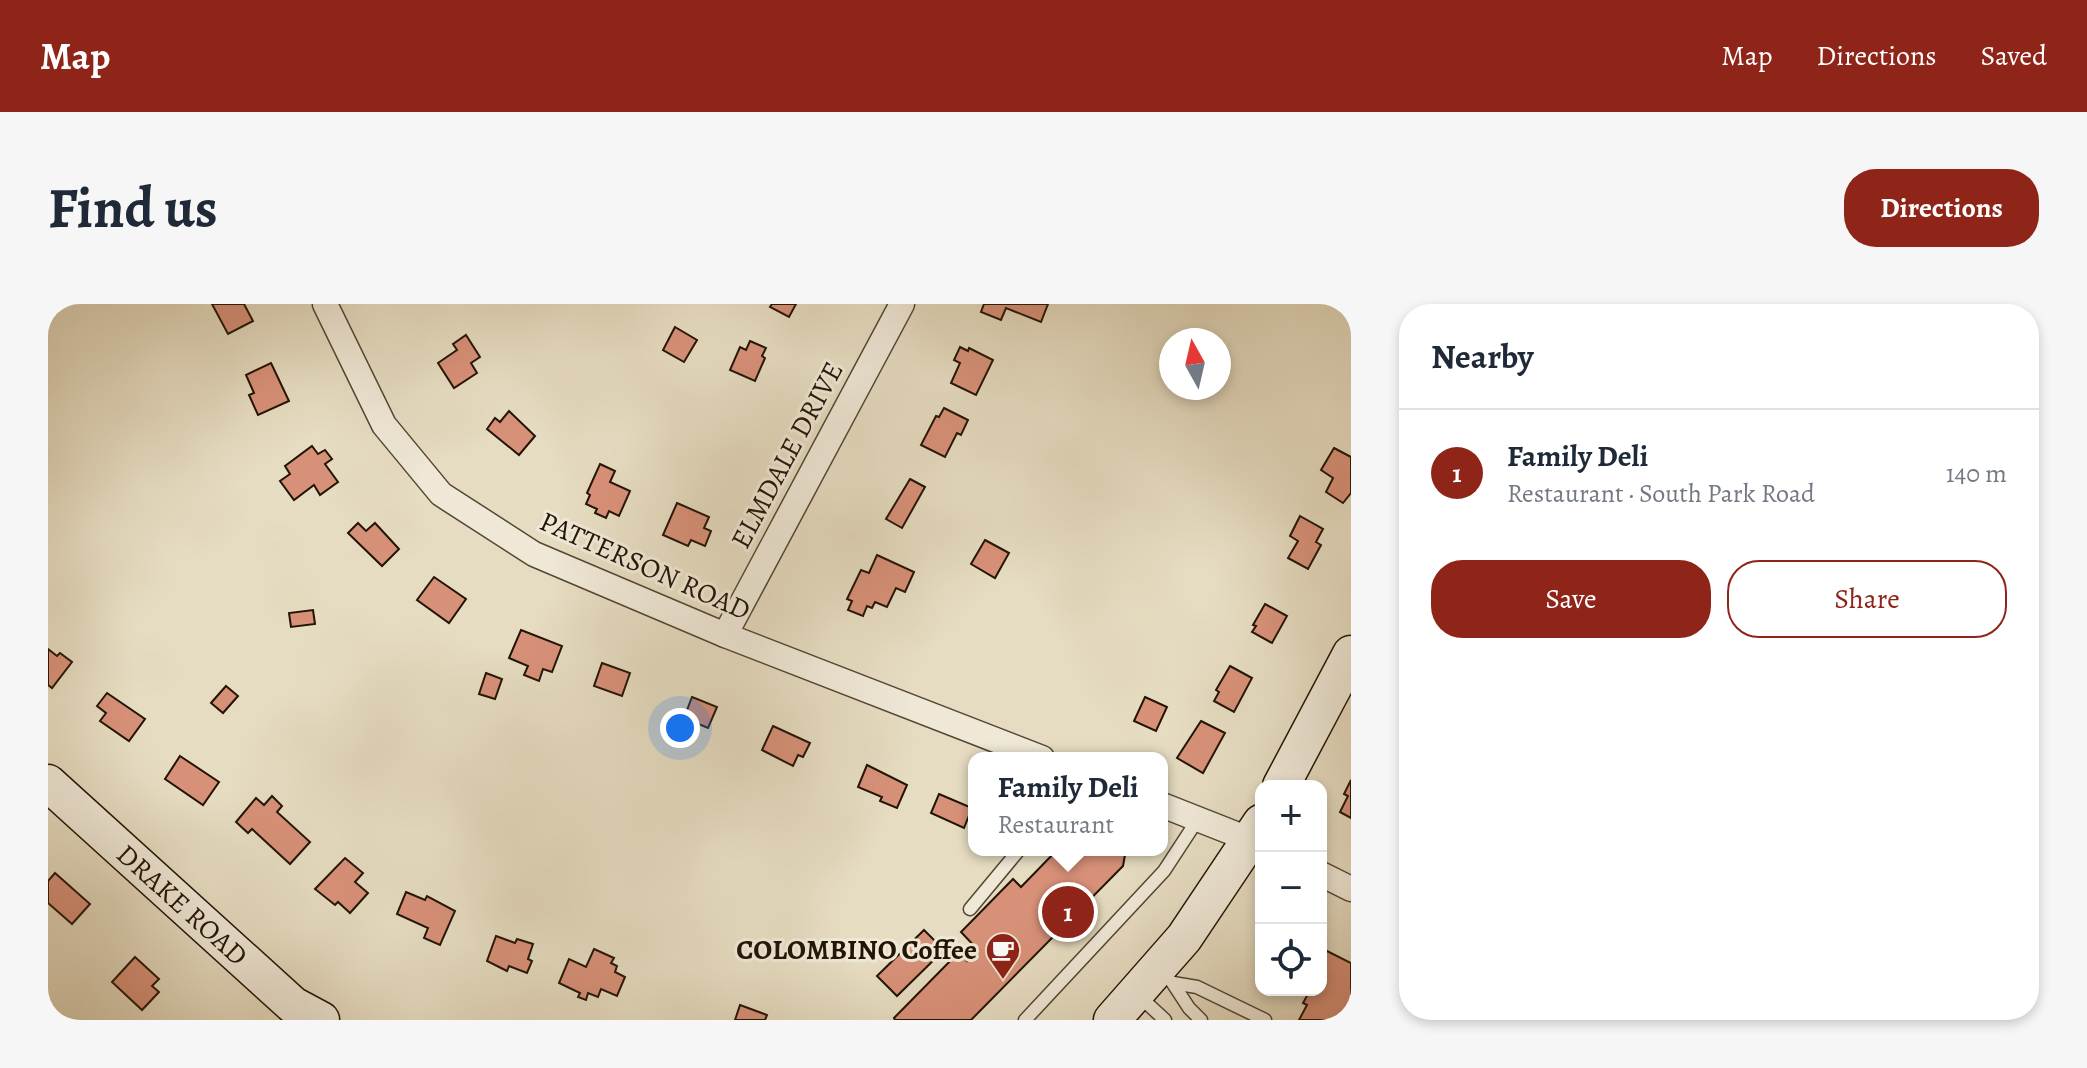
<!DOCTYPE html>
<html lang="en">
<head>
<meta charset="utf-8">
<style>
	body { margin:0; font-family:Alegreya,serif; background:#f6f6f7; color:#1f2937 }
	.controls { position:absolute; right:24px; bottom:24px; display:grid; overflow:hidden; border-radius:16px; box-shadow:0 4px 12px #0003 }
	.controls button { width:72px; height:72px; display:grid; place-items:center; padding:0; border:0; border-bottom:2px solid #e0e1e3; background:#fff; color:#1f2937; font:40px sans-serif }
	.compass { position:absolute; left:1111px; top:24px; width:72px; height:72px; border-radius:50%; background:#fff; box-shadow:0 4px 12px #0003; rotate:352deg }
	.you { position:absolute; left:632px; top:424px; width:28px; height:28px; margin:-20px; border:6px solid #fff; border-radius:50%; background:#1a73e8; box-shadow:0 0 0 12px #1a73e833 }
	.badge { display:grid; place-items:center; width:52px; height:52px; border-radius:50%; background:#8f2418; color:#fff; font-size:26px; font-weight:700 }
	.pin { position:absolute; translate:-50% -50%; border:4px solid #fff; box-shadow:0 2px 8px #0006 }
	.popup { position:absolute; left:920px; top:448px; width:200px; height:104px; box-sizing:border-box; display:grid; place-content:center; border-radius:16px; background:#fff; filter:drop-shadow(0 2px 6px #0005); font-size:26px; white-space:nowrap; color:#747a83 }
	.popup b { font-size:30px; color:#1f2937 }
	.popup::after { content:''; position:absolute; left:50%; top:100%; margin-left:-16px; border:16px solid transparent; border-top-color:#fff }
	.list { margin:0; padding:0; list-style:none }
	h2 { display:flex; justify-content:space-between; align-items:center; height:104px; margin:0; padding:0 32px; font-size:34px }
	h2 small { font-size:26px; font-weight:400; color:#747a83 }
	.list li { display:grid; grid-template-columns:52px 1fr auto; gap:24px; align-items:center; box-sizing:border-box; height:128px; padding:0 32px; border-top:2px solid #e0e1e3 }
	.list b { display:block; font-size:30px; white-space:nowrap }
	.list p { margin:0; font-size:26px; white-space:nowrap; color:#747a83 }
	.list em { font-size:26px; font-style:normal; color:#747a83 }
	.actions { display:flex; gap:16px; padding:24px 32px }
	.actions a { flex:1; padding:18px 0; border:2px solid #8f2418; border-radius:32px; text-align:center; font-size:28px; color:#8f2418 }
	.actions .main { background:#8f2418; color:#fff }
	.icon { flex:none; width:44px; height:44px; fill:none; stroke:currentColor; stroke-width:2; stroke-linecap:round; stroke-linejoin:round }
	.map { position:relative; flex:none; width:1303px; height:716px; overflow:hidden; border-radius:32px }
	header { display:flex; align-items:center; gap:48px; box-sizing:border-box; height:112px; padding:0 40px; background:#8f2418; color:#fff }
	header strong { font-size:38px }
	nav { display:flex; gap:44px; margin-inline-start:auto; font-size:28px }
	.intro { display:flex; align-items:center; justify-content:space-between; box-sizing:border-box; height:192px; padding:0 48px }
	h1 { margin:0; font-size:56px }
	.button { padding:20px 36px; border-radius:32px; background:#8f2418; color:#fff; font-size:28px; font-weight:700 }
	main { display:flex; gap:48px; padding:0 48px }
	aside { flex:1; background:#fff; border-radius:32px; box-shadow:0 4px 12px #0003 }
	.map>svg:first-child { display:block }
	.building { fill:#d89179; stroke:#221405; stroke-width:2 }
	.lines { fill:none; stroke-linecap:round; stroke-linejoin:round }
	.lane-casing { stroke:#534634; stroke-width:15 }
	.street-casing { stroke:#534634; stroke-width:27 }
	.secondary-casing { stroke:#221405; stroke-width:39 }
	.lane { stroke:#efe8d7; stroke-width:12 }
	.street { stroke:#efe8d7; stroke-width:24 }
	.secondary { stroke:#efe8d7; stroke-width:36 }
	.labels { text-anchor:middle; dominant-baseline:central; stroke-width:6; stroke-linejoin:round; paint-order:stroke }
	.street-label { font-size:28px; fill:#221405; stroke:#efe8d7 }
	.poi-label { font-size:28px; font-weight:bold; fill:#221405; stroke:#efe8d7; text-anchor:end }
</style>
</head>
<body>
<header>
<strong>Map</strong>
<nav><a>Map</a><a>Directions</a><a>Saved</a></nav>
</header>
<div class="intro"><h1>Find us</h1><a class="button">Directions</a></div>
<main>
<div class="map">
<svg width="1303" height="716" viewBox="0 0 1303 716">
	<rect width="100%" height="100%" fill="#e6dcc1"/>
	<filter id="stains"><feTurbulence type="fractalNoise" baseFrequency=".0025" numOctaves="4"/><feColorMatrix values="0 0 0 0 .2 0 0 0 0 .09 0 0 0 0 .02 0 0 0 .5 -.17"/></filter>
	<radialGradient id="worn" r=".72"><stop offset=".6" stop-color="#630" stop-opacity="0"/><stop offset="1" stop-color="#630" stop-opacity=".3"/></radialGradient>
	<!-- building -->
	<g class="building">
		<polygon points="164,0 196,0 205,17 180,30"/>
		<polygon points="724,0 748,0 741,13 722,3"/>
		<polygon points="936,0 1000,0 993,18 958,4 953,16 933,8"/>
		<polygon points="627,23 649,36 636,58 615,46"/>
		<polygon points="418,31 432,53 423,59 429,69 406,84 390,59 409,46 405,40"/>
		<polygon points="702,37 718,44 714,52 717,54 707,77 682,66 692,43 698,46"/>
		<polygon points="912,43 920,47 921,44 945,56 928,91 903,79 912,59 906,56"/>
		<polygon points="223,59 241,97 210,111 201,91 206,89 198,71"/>
		<polygon points="896,104 920,116 913,131 909,129 897,153 873,141 888,112 891,113"/>
		<polygon points="461,107 487,132 471,151 439,125 447,114 452,118"/>
		<polygon points="264,142 270,150 277,146 284,155 277,160 290,178 272,191 266,181 246,196 232,177 242,170 237,162"/>
		<polygon points="1286,144 1303,153 1303,189 1295,199 1278,188 1285,174 1273,166"/>
		<polygon points="552,160 567,167 562,178 582,187 571,212 561,207 558,214 547,209 549,205 538,200 542,191 539,189"/>
		<polygon points="862,175 877,183 854,224 838,215"/>
		<polygon points="629,199 661,213 656,224 663,227 657,242 643,236 640,242 615,231"/>
		<polygon points="1252,212 1275,225 1268,238 1273,241 1260,265 1240,254 1250,237 1242,232"/>
		<polygon points="310,219 318,227 327,219 351,245 334,262 300,229"/>
		<polygon points="937,236 961,249 947,274 923,260"/>
		<polygon points="829,251 866,268 857,288 848,284 839,303 827,298 824,304 819,302 815,312 800,306 804,297 799,295 813,266 821,269"/>
		<polygon points="386,273 418,295 401,319 369,296"/>
		<polygon points="1217,300 1239,312 1224,339 1204,328 1208,322 1205,321"/>
		<polygon points="265,306 267,320 243,323 241,309"/>
		<polygon points="473,326 514,342 504,368 495,365 491,377 476,371 480,362 461,354"/>
		<polygon points="0,345 9,352 12,349 24,358 4,384 0,381"/>
		<polygon points="554,359 582,369 574,392 546,382"/>
		<polygon points="1182,362 1204,374 1186,408 1166,397 1171,388 1168,386"/>
		<polygon points="438,369 454,375 447,395 431,390"/>
		<polygon points="178,382 190,392 175,409 163,399"/>
		<polygon points="59,389 97,415 81,437 52,417 58,409 49,402"/>
		<polygon points="644,393 669,403 660,424 636,414"/>
		<polygon points="1097,393 1119,403 1108,427 1086,417"/>
		<polygon points="1153,417 1177,429 1155,469 1129,454"/>
		<polygon points="725,422 762,439 755,453 750,451 745,462 714,446"/>
		<polygon points="132,452 171,478 155,501 117,475"/>
		<polygon points="819,461 859,481 849,504 832,497 834,493 810,483"/>
		<polygon points="1303,476 1303,514 1292,508 1300,492 1296,490"/>
		<polygon points="891,490 924,504 916,524 883,509"/>
		<polygon points="224,492 234,502 229,508 262,538 242,560 204,525 200,529 188,518 208,494 216,501"/>
		<polygon points="1009,546 1072,546 1077,551 1075,562 923,716 847,716 846,714 911,648 919,657 930,646 913,628 965,575 973,583"/>
		<polygon points="297,554 315,569 307,578 320,589 302,609 290,598 287,601 267,585"/>
		<polygon points="7,569 42,600 24,620 0,599 0,577"/>
		<polygon points="358,588 377,596 379,592 407,607 392,641 376,634 380,624 349,610"/>
		<polygon points="876,626 896,646 849,692 829,672"/>
		<polygon points="448,632 467,639 469,635 485,640 480,655 484,657 479,669 461,662 459,667 439,657"/>
		<polygon points="1273,644 1303,659 1303,716 1251,716 1259,701 1255,699 1260,690 1253,686 1273,686"/>
		<polygon points="546,645 566,654 563,659 569,662 567,668 577,673 569,692 553,685 550,693 540,689 538,696 530,693 532,689 511,679 521,655 538,663"/>
		<polygon points="87,653 111,675 104,682 111,688 94,706 64,678"/>
		<polygon points="692,701 719,711 717,716 687,716"/>
	</g>
	<g class="lines">
		<!-- lane casing -->
		<g class="lane-casing">
			<g id="lane">
				<polyline points="922,605 971,546"/>
				<polyline points="1124,678 1141,704 1153,716"/>
				<polyline points="1125,679 1149,683 1217,716"/>
				<polyline points="1090,691 1117,716"/>
				<polyline points="977,716 1116,567 1150,515"/>
			</g>
		</g>
		<!-- street casing -->
		<g class="street-casing">
			<g id="street">
				<polyline points="277,0 336,121 393,190 486,250 677,331 994,454"/>
				<polyline points="677,331 854,0"/>
				<polyline points="1114,501 1213,540"/>
				<polyline points="1273,570 1303,585"/>
			</g>
		</g>
		<!-- secondary casing -->
		<g class="secondary-casing">
			<g id="secondary">
				<polyline points="0,479 245,701 273,716"/>
				<polyline points="1233,482 1303,350"/>
				<polyline points="1064,716 1136,634 1213,519"/>
			</g>
		</g>
		<!-- lane -->
		<use href="#lane" class="lane"/>
		<!-- street -->
		<use href="#street" class="street"/>
		<!-- secondary -->
		<use href="#secondary" class="secondary"/>
	</g>
	<!-- icons -->
	<defs>
		<g id="cafe-pin" transform="scale(1.8)"><path d="M0 17L-7.5 6A9.5 9.5 0 1 1 7.5 6Z" fill="#8f2418" stroke="#efe8d7"/><path d="M-5.5-4.5H6V0H3Q3 3.5 0 3.5H-2.5Q-5.5 3.5-5.5 0ZM3-3.2v2h1.7v-2ZM-6 4.5H4V6H-6Z" fill="#fff"/></g>
	</defs>
	<g fill-rule="evenodd">
		<use href="#cafe-pin" x="955" y="646"/>
	</g>
	<g class="labels">
		<!-- street labels -->
		<g class="street-label">
			<text transform="translate(739 151) rotate(-62)">ELMDALE DRIVE</text>
			<text transform="translate(597 262) rotate(24)">PATTERSON ROAD</text>
			<text transform="translate(134 601) rotate(42)">DRAKE ROAD</text>
		</g>
		<!-- poi labels -->
		<g class="poi-label">
			<text x="929" y="646">COLOMBINO Coffee</text>
		</g>
	</g>
	<rect width="100%" height="100%" filter="url(#stains)"/>
	<rect width="100%" height="100%" fill="url(#worn)"/>
</svg>
<div class="controls">
<button>+</button>
<button>−</button>
<button><svg class="icon" aria-label="locate" viewBox="0 0 24 24"><circle cx="12" cy="12" r="6"/><path d="M12 2v4M12 18v4M2 12h4M18 12h4"/></svg></button>
</div>
<svg class="compass" viewBox="-18 -18 36 36"><path d="M0-13l5 13h-10z" fill="#e53935"/><path d="M0 13l5-13h-10z" fill="#747a83"/></svg>
<div class="you"></div>
<div class="pin badge" style="left:1020px;top:608px">1</div>
<div class="popup"><b>Family Deli</b>Restaurant</div>
</div>
<aside>
<h2>Nearby<small></small></h2>
<ul class="list">
<li><span class="badge">1</span><div><b>Family Deli</b><p>Restaurant · South Park Road</p></div><em>140 m</em></li>
</ul>
<div class="actions"><a class="main">Save</a><a>Share</a></div>
</aside>
</main>
</body>
</html>
